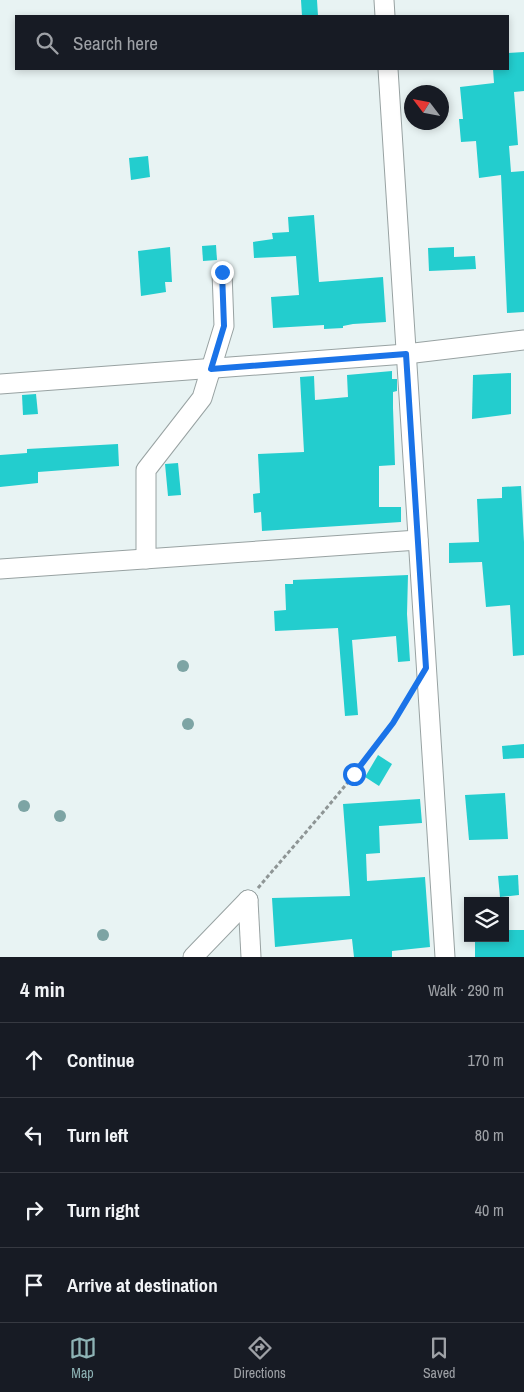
<!DOCTYPE html>
<html lang="en">
<head>
<meta charset="utf-8">
<style>
	body { margin:0; font-family:"Archivo Narrow",sans-serif; background:#242831; color:#f1f3f6 }
	.controls { position:absolute; right:15px; bottom:15px; display:grid; overflow:hidden; border-radius:0px; box-shadow:0 2px 8px #0003 }
	.controls button { width:45px; height:45px; display:grid; place-items:center; padding:0; border:0; border-bottom:1px solid #363941; background:#171b24; color:#f1f3f6; font:25px sans-serif }
	.compass { position:absolute; left:404px; top:85px; width:45px; height:45px; border-radius:50%; background:#171b24; box-shadow:0 2px 8px #0003; rotate:302deg }
	.stop { position:absolute; width:15px; height:15px; margin:-11px; border:4px solid #1a73e8; border-radius:50%; background:#fff }
	.stop.end { background:#1a73e8; border-color:#fff; box-shadow:0 1px 5px #0008 }
	.list { margin:0; padding:0; list-style:none }
	h2 { display:flex; justify-content:space-between; align-items:center; height:65px; margin:0; padding:0 20px; font-size:21px }
	h2 small { font-size:16px; font-weight:400; color:#9ea1a6 }
	.list li { display:grid; grid-template-columns:32px 1fr auto; gap:15px; align-items:center; box-sizing:border-box; height:75px; padding:0 20px; border-top:1px solid #363941 }
	.list b { display:block; font-size:19px; white-space:nowrap }
	.list em { font-size:16px; font-style:normal; color:#9ea1a6 }
	.icon { flex:none; width:28px; height:28px; fill:none; stroke:currentColor; stroke-width:2; stroke-linecap:round; stroke-linejoin:round }
	.map { position:relative; flex:none; width:524px; height:957px; overflow:hidden }
	.search { position:absolute; background:#171b24; box-shadow:0 2px 8px #0003; left:15px; right:15px; top:15px; height:55px; display:flex; align-items:center; gap:12px; box-sizing:border-box; padding:0 18px; border-radius:0px; color:#9ea1a6; font-size:19px }
	.sheet { height:365px; background:#171b24 }
	nav { display:flex; justify-content:space-around; align-items:center; box-sizing:border-box; height:70px; border-top:1px solid #363941; background:#171b24; font-size:14px; color:#9ea1a6 }
	nav a { display:grid; justify-items:center; gap:2px }
	nav .on { color:#8eb3b5 }
	.map>svg:first-child { display:block }
	.building { fill:#23cdce }
	.lines { fill:none; stroke-linecap:round; stroke-linejoin:round }
	.minor-casing { stroke:#98a2a2; stroke-width:21 }
	.path { stroke:#8e9595; stroke-width:3; stroke-dasharray:4 2.5; stroke-linecap:butt }
	.minor { stroke:#fff; stroke-width:19 }
	.tree { fill:#7da4a4 }
	.route { stroke:#1a73e8; stroke-width:6 }
</style>
</head>
<body>
<div class="map">
<svg width="524" height="957" viewBox="0 0 524 957">
	<rect width="100%" height="100%" fill="#e8f3f3"/>
	<!-- building -->
	<g class="building">
		<polygon points="301,0 317,0 318,16 302,16"/>
		<polygon points="524,52 524,91 514,92 518,145 509,146 511,172 524,171 524,312 507,313 501,175 479,178 476,141 461,142 459,119 463,119 460,87 494,83 493,69 508,69 508,53"/>
		<polygon points="148,156 150,177 131,180 129,158"/>
		<polygon points="314,215 319,282 383,277 386,322 353,324 343,326 343,328 324,329 324,325 273,328 271,297 299,295 296,256 254,258 253,242 273,239 272,233 289,232 288,217"/>
		<polygon points="216,245 217,260 203,261 202,246"/>
		<polygon points="170,247 172,282 165,282 166,292 141,296 138,251"/>
		<polygon points="454,247 454,257 475,256 476,269 429,271 428,248"/>
		<polygon points="392,371 392,379 397,379 397,391 393,392 393,408 395,465 379,466 379,507 401,507 401,522 262,531 261,512 254,513 253,494 260,493 258,454 304,452 300,377 314,376 315,400 348,397 347,375"/>
		<polygon points="511,373 511,414 472,419 473,375"/>
		<polygon points="36,394 38,414 23,415 22,395"/>
		<polygon points="118,444 119,466 38,472 38,483 0,487 0,455 27,453 27,449"/>
		<polygon points="178,463 181,495 168,496 165,464"/>
		<polygon points="521,486 524,542 524,655 513,656 510,605 486,607 482,562 449,563 449,543 479,542 477,499 502,498 502,487"/>
		<polygon points="408,575 407,614 410,661 398,662 396,636 352,640 358,715 345,716 338,628 275,631 274,611 286,610 285,584 293,584 293,580"/>
		<polygon points="524,744 524,758 503,759 502,746"/>
		<polygon points="378,755 392,764 379,786 365,777"/>
		<polygon points="505,793 508,839 469,840 465,795"/>
		<polygon points="420,799 422,823 379,826 380,853 366,854 367,881 425,877 430,947 392,951 392,957 354,957 352,939 275,947 272,898 350,896 343,804"/>
		<polygon points="518,875 519,895 500,897 498,876"/>
		<polygon points="505,930 524,930 524,957 475,957 475,938 505,938"/>
	</g>
	<g class="lines">
		<!-- minor casing -->
		<g class="minor-casing">
			<g id="minor">
				<polyline points="384,0 385,16"/>
				<polyline points="388,69 445,957"/>
				<polyline points="0,384 406,354 524,340"/>
				<polyline points="146,559 146,470 202,398 224,326 222,272"/>
				<polyline points="0,569 418,540"/>
				<polyline points="248,900 251,957"/>
				<polyline points="193,957 248,900"/>
			</g>
		</g>
		<!-- path -->
		<path class="path" d="M258,888C311,825 368,765 410,695"/>
		<!-- minor -->
		<use href="#minor" class="minor"/>
	</g>
	<!-- trees -->
	<g class="tree">
		<circle cx="183" cy="666" r="6"/>
		<circle cx="188" cy="724" r="6"/>
		<circle cx="24" cy="806" r="6"/>
		<circle cx="60" cy="816" r="6"/>
		<circle cx="103" cy="935" r="6"/>
	</g>
	<g class="lines">
		<!-- route -->
		<polyline class="route" points="222,272 224,326 211,369 406,354 426,668 393,723 354,774"/>
	</g>
</svg>
<div class="controls">
<button><svg class="icon" aria-label="layers" viewBox="0 0 24 24"><path d="M12 4l9 5-9 5-9-5zM3 14l9 5 9-5"/></svg></button>
</div>
<svg class="compass" viewBox="-18 -18 36 36"><path d="M0-13l5 13h-10z" fill="#e53935"/><path d="M0 13l5-13h-10z" fill="#9ea1a6"/></svg>
<div class="stop" style="left:354px;top:774px"></div>
<div class="stop end" style="left:222px;top:272px"></div>
<div class="search"><svg class="icon" aria-label="search" viewBox="0 0 24 24"><circle cx="10" cy="10" r="6"/><path d="M15 15l6 6"/></svg>Search here</div>
</div>
<section class="sheet">
<h2>4 min<small>Walk · 290 m</small></h2>
<ul class="list">
<li><svg class="icon" aria-label="ahead" viewBox="0 0 24 24"><path d="M12 20V5M6 11l6-6 6 6"/></svg><div><b>Continue</b></div><em>170 m</em></li>
<li><svg class="icon" aria-label="left" viewBox="0 0 24 24"><path d="M17 20v-9H6M10 6l-5 5 5 5"/></svg><div><b>Turn left</b></div><em>80 m</em></li>
<li><svg class="icon" aria-label="right" viewBox="0 0 24 24"><path d="M7 20v-9h11M14 6l5 5-5 5"/></svg><div><b>Turn right</b></div><em>40 m</em></li>
<li><svg class="icon" aria-label="arrive" viewBox="0 0 24 24"><path d="M6 21V4h12l-3 4 3 4H6"/></svg><div><b>Arrive at destination</b></div></li>
</ul>
</section>
<nav>
<a class="on"><svg class="icon" aria-label="map" viewBox="0 0 24 24"><path d="M3 6l6-2 6 2 6-2v14l-6 2-6-2-6 2zM9 4v14M15 6v14"/></svg>Map</a>
<a><svg class="icon" aria-label="directions" viewBox="0 0 24 24"><path d="M12 3l9 9-9 9-9-9zM9 14v-3h6M13 9l2 2-2 2"/></svg>Directions</a>
<a><svg class="icon" aria-label="saved" viewBox="0 0 24 24"><path d="M7 4h10v16l-5-4-5 4z"/></svg>Saved</a>
</nav>
</body>
</html>
